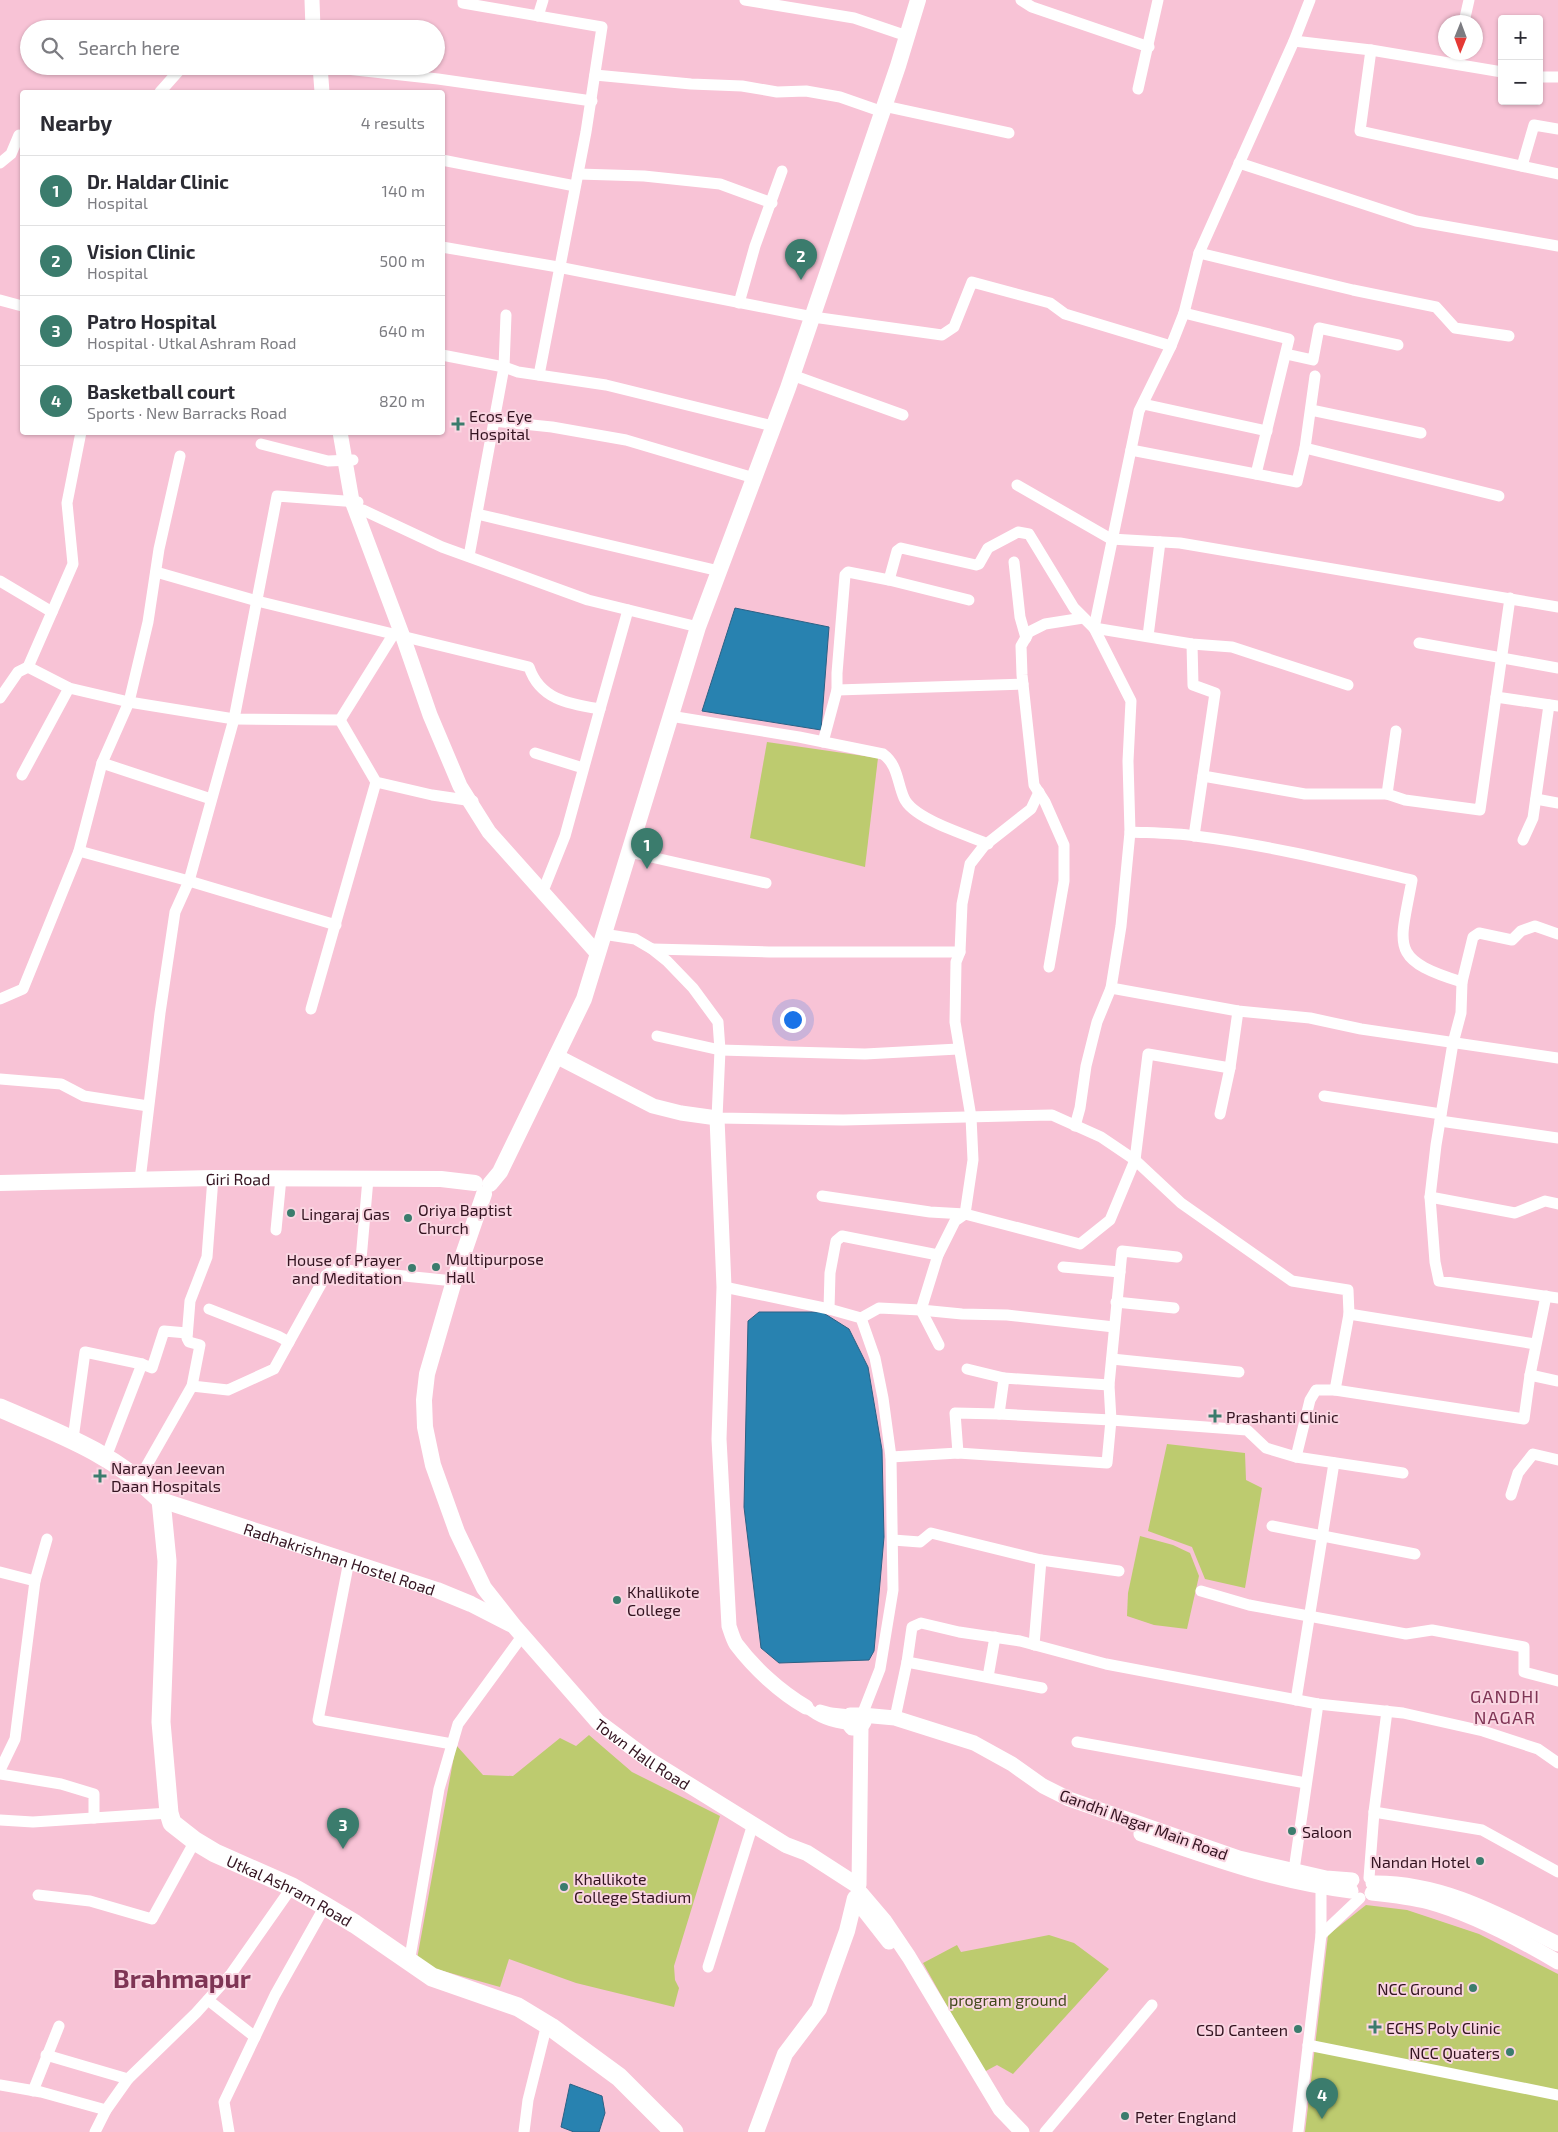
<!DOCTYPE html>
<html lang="en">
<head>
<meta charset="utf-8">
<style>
	body { margin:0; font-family:"Exo 2",sans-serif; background:#f7f7f7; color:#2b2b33 }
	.controls { position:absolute; right:15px; top:15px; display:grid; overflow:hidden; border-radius:5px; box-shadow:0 1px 4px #0004 }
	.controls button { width:45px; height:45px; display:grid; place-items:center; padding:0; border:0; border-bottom:1px solid #e1e1e2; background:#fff; color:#2b2b33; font:25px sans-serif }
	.compass { position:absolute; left:1438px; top:15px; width:45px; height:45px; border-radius:50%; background:#fff; box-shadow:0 1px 4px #0004; rotate:181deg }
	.you { position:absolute; left:792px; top:1019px; width:18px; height:18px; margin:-12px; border:4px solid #fff; border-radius:50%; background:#1a73e8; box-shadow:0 0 0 8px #1a73e833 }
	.badge { display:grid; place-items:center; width:32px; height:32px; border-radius:50%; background:#3b7c6d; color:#fff; font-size:16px; font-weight:700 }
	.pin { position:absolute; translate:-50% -41px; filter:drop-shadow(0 1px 2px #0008) }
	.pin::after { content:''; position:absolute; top:26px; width:18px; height:15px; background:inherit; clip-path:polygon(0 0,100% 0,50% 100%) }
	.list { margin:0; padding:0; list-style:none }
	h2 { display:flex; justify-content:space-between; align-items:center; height:65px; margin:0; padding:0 20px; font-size:21px }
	h2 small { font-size:16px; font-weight:400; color:#7c7c81 }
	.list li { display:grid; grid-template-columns:32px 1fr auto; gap:15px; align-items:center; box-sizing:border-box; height:70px; padding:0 20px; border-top:1px solid #e1e1e2 }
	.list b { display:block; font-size:19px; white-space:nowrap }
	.list p { margin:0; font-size:16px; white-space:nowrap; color:#7c7c81 }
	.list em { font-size:16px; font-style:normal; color:#7c7c81 }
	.icon { flex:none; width:28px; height:28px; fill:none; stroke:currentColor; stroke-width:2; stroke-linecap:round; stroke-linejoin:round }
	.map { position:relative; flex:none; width:1558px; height:2132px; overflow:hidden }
	.search { position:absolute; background:#fff; box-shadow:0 1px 4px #0004; left:20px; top:20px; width:425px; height:55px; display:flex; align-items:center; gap:12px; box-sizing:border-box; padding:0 18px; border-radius:28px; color:#7c7c81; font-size:19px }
	.panel { position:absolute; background:#fff; box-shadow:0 1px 4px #0004; left:20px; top:90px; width:425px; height:345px; border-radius:5px }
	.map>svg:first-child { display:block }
	.green { fill:#bdcb6f }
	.water { fill:#2882b0; stroke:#2c6185 }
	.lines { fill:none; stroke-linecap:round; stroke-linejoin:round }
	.minor { stroke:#fff; stroke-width:11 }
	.tertiary { stroke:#fff; stroke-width:15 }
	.secondary { stroke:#fff; stroke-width:16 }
	.primary { stroke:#fff; stroke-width:19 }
	.poi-dot { fill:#3b7c6d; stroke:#fad6e2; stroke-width:2 }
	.labels { text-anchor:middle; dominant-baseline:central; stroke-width:4; stroke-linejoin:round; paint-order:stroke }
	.poi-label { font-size:16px; fill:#341421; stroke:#fad6e2; text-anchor:start }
	.street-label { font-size:16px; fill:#341421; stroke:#fad6e2 }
	.park-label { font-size:16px; fill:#42481b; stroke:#fad6e2 }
	.neighbourhood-label { font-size:18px; letter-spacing:1px; fill:#7f3555; stroke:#fad6e2 }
	.town-label { font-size:26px; font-weight:bold; fill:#7f3555; stroke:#fad6e2 }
</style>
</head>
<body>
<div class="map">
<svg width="1558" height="2132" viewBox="0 0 1558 2132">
	<rect width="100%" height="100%" fill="#f8c3d6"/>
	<!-- green -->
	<g class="green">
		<polygon points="767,742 878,758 865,867 750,838"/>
		<polygon points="1167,1444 1245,1453 1246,1480 1262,1488 1245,1588 1205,1579 1192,1547 1148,1531"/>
		<polygon points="1140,1536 1173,1545 1190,1553 1199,1576 1187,1629 1154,1625 1127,1616 1128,1593"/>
		<polygon points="589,1735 632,1772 720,1816 674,1966 675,1980 679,1988 674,2007 576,1983 509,1959 500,1987 436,1969 417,1959 456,1745 483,1775 513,1776 560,1738 576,1746"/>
		<polygon points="1366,1905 1407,1910 1479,1934 1558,1974 1558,2132 1305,2132 1328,1935"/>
		<polygon points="1049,1935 1074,1943 1109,1969 1013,2074 997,2065 984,2072 923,1963 957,1945 961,1952"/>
	</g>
	<!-- water -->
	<g class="water">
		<polygon points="735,608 829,627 821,730 702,711"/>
		<polygon points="759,1312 822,1312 849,1329 868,1367 882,1450 884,1537 874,1651 869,1660 779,1663 761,1648 744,1507 748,1321"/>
		<polygon points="570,2084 602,2096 605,2113 599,2132 574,2132 561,2127"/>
	</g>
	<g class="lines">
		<!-- minor -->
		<g class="minor">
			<polyline points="463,0 463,3 602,27 586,132 539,375"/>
			<polyline points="745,0 854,18 907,36"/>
			<polyline points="1021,0 1032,7 1149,47"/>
			<polyline points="538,16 543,0"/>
			<polyline points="1464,22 1469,0"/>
			<polyline points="1294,41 1371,50 1502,72"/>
			<polyline points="1371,50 1360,131 1558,174"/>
			<polyline points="319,66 438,79 592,101"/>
			<polyline points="595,75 691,84 742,86 777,92 806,91 840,97 883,112"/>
			<polyline points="1539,77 1558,77"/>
			<polyline points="1138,89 1158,0"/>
			<polyline points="160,92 183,66"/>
			<polyline points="884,106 1009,133"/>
			<polyline points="442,160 575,186"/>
			<polyline points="0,163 11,154 19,135"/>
			<polyline points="1239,163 1416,221 1558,246"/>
			<polyline points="1522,166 1534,125 1558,129"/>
			<polyline points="578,174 644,176 720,184 772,203"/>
			<polyline points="442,247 558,267 813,317 942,335 954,327 972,282 1050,303 1065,314 1171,346"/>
			<polyline points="1199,253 1353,290 1436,307 1455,328 1509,336"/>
			<polyline points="0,300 22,306"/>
			<polyline points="739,303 755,246 782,171"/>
			<polyline points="1184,313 1289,339 1256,474"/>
			<polyline points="1286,354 1313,360 1319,328 1398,345"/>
			<polyline points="442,355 504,367 518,372 606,385 773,426"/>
			<polyline points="792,375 903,415"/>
			<polyline points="1143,404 1267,431"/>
			<polyline points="1311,410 1421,433"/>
			<polyline points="493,421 552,427 626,440 754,478"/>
			<polyline points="261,444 328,461 353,460"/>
			<polyline points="1305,448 1499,496"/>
			<polyline points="1131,450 1297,482 1305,448 1315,376"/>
			<polyline points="1017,485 1111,539 1180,543 1558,607"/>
			<polyline points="363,510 442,547 588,600 698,627"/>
			<polyline points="477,514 719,571"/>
			<polyline points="469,556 504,367 506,315"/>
			<polyline points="1014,562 1020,617 1026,638"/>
			<path d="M156,572L257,601L529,667C540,700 570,704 600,709L565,836L545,886"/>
			<polyline points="889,580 897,551 901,548 976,565 979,564 988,548 1018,532 1029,534 1074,608 1094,628 1131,701 1128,761 1130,832 1121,926 1111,988 1097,1022 1086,1066 1080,1108 1075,1126"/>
			<polyline points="0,581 52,612"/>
			<polyline points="1094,628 1139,411 1171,346 1184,313 1199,253 1294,41 1310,0"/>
			<polyline points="1094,628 1192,644 1232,647 1348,685"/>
			<polyline points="1148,636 1160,542"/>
			<polyline points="1419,643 1558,668"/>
			<polyline points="1192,644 1193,685 1215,693 1194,836"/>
			<polyline points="28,667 69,688 129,702 234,719 340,720"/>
			<polyline points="837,690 1023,684"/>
			<polyline points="1496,697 1558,706"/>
			<polyline points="0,698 18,672 28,667 73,564 67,503 81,432"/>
			<polyline points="600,709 628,610"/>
			<path d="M670,716L799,737L883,754C898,765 897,782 904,798C913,819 967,835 988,844"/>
			<polyline points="340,720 376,782 432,795 473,801"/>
			<polyline points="340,720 393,635"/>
			<polyline points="823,742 837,690 837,673 845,575 848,572 889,580 969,600"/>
			<polyline points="535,753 583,768"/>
			<polyline points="102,763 211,799"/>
			<polyline points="22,775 69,688"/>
			<polyline points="1203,776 1305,794 1387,794 1396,731"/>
			<polyline points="1387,794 1405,800 1480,810 1510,598"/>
			<polyline points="1536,799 1558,803"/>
			<path d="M1130,832C1152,833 1174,833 1195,836C1268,845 1340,863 1412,880C1400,947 1388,959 1462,982"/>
			<polyline points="1523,840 1533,818 1549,705"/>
			<polyline points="79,851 189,881 336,925"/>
			<polyline points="629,852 766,883"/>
			<polyline points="603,934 635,939 652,949 667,961 693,988 718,1022 720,1050 717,1118 843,1120 1052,1115 1101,1137 1135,1160 1181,1203 1292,1281 1348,1290 1349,1314 1335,1390"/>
			<polyline points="1558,934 1535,926 1521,931 1512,940 1479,933 1473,937 1462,982 1461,1013 1453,1043 1436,1145 1430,1197 1435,1262 1439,1281 1558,1298"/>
			<polyline points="652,949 769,952 960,952"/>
			<polyline points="1049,967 1064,881 1064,845 1045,802 1034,785 1022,675 1021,646 1029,632 1045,624 1083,618"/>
			<polyline points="1111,988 1238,1011 1310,1018 1361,1029 1558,1058"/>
			<polyline points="0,999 23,989 79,851 102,763 129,702 148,622 159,549 180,456"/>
			<polyline points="311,1009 376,782"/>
			<polyline points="657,1036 720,1050 865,1054 958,1049"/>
			<polyline points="0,1079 61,1084 84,1096 148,1106"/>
			<polyline points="1324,1096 1441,1114"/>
			<polyline points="1220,1114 1230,1068 1238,1011"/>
			<polyline points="1440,1121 1558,1138"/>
			<polyline points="140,1180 160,1013 175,912 189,881 234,719 277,496 358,502"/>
			<polyline points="822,1196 930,1212 965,1214 1080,1244 1110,1220 1135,1160 1148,1054 1230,1068"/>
			<polyline points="1430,1197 1515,1213 1545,1201 1558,1204"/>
			<polyline points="276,1230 281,1178"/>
			<polyline points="1063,1267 1120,1272"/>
			<polyline points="360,1271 368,1179"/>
			<polyline points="724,1287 829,1309 861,1318 875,1358 883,1398 891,1457 893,1590 880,1669 862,1715"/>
			<polyline points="1116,1302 1174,1308"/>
			<polyline points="209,1309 278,1336 289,1342"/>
			<polyline points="829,1309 830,1273 836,1241 842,1236 938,1255"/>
			<polyline points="1349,1314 1535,1344"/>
			<polyline points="861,1318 879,1308 921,1310 962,1314 1007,1315 1114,1327"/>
			<polyline points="939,1345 921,1310 938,1255 955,1221 965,1214 973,1160 971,1117 955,1022 956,962 960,952 962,904 970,864 984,846 1031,809 1039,792"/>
			<polyline points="1112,1359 1239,1372"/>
			<polyline points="967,1369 1004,1378"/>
			<polyline points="1530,1375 1558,1381"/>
			<polyline points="192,1386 228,1390 274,1369 326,1275 335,1269 454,1281"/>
			<polyline points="999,1414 1111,1420 1247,1430 1266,1448 1296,1457 1403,1473"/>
			<polyline points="73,1439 85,1352 142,1364 152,1368 164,1331 187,1333"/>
			<polyline points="958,1453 955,1413 999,1414 1004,1378 1109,1385"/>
			<polyline points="106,1457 142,1364"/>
			<polyline points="891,1457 958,1453 1107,1463 1111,1420 1109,1385 1122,1251 1177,1257"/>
			<polyline points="1296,1457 1310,1400 1316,1390 1335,1390 1524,1419 1530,1375 1546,1296"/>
			<polyline points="139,1479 192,1386 200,1345 189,1342 187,1338 190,1301 207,1257 213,1178"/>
			<polyline points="1511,1495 1518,1473 1533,1454 1558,1460"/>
			<polyline points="1272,1526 1415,1554"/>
			<polyline points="893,1540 920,1542 931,1533 1041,1560 1119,1571"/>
			<polyline points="349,1561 318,1720 452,1744"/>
			<polyline points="0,1572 35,1581"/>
			<polyline points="1201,1591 1249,1605 1406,1634 1432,1630 1524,1647 1524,1672 1558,1681"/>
			<polyline points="1034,1645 1041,1560"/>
			<polyline points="907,1662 1042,1688"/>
			<polyline points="988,1677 995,1637"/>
			<polyline points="1296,1700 1334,1463"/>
			<path d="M806,1707C819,1718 832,1723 849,1724"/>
			<polyline points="820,1710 831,1713 850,1715"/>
			<polyline points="895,1718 907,1662 912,1627 921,1623 959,1632 1020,1641 1106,1664 1318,1704 1403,1713 1483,1731 1538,1749 1558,1763"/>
			<polyline points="1077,1742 1306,1783"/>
			<polyline points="0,1770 15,1739 35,1581 47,1539"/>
			<polyline points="0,1774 61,1784 94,1794 94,1818"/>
			<polyline points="1374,1812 1482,1830 1558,1872"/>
			<polyline points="0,1820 33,1822 169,1813"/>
			<polyline points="1294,1870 1318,1704"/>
			<polyline points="1369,1878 1374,1812 1387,1711"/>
			<polyline points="38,1895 90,1901 152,1919 195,1841"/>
			<polyline points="1321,1935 1360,1898"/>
			<polyline points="409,1963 439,1789 458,1724 523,1635"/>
			<polyline points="708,1967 753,1824"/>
			<polyline points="208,2000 255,2037"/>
			<polyline points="1308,2045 1558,2095"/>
			<polyline points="46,2055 128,2079"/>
			<polyline points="0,2085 41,2092 106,2110"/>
			<polyline points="33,2091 59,2026"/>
			<polyline points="95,2132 106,2110 128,2079 196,2013 231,1974 292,1887"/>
			<polyline points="229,2132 224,2102 275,1995 325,1906"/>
			<polyline points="524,2132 528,2100 547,2024"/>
			<polyline points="1045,2132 1152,2005"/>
			<polyline points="1298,2132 1321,1935 1321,1887"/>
		</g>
		<!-- tertiary -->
		<g class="tertiary">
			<polyline points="312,0 313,29"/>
			<polyline points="320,66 322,92"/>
			<polyline points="340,432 352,501 403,637 430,715 460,786 489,832 597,953"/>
			<path d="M556,1056L653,1106L681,1113L717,1118L724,1287L719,1439L729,1626C731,1632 733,1639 736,1644C754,1668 780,1692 806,1707"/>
			<polyline points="862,1715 895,1718 974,1743 1012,1764 1043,1786 1069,1799 1239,1858 1326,1878 1352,1880"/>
			<path d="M1141,1834C1212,1858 1275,1882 1351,1891"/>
			<path d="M1373,1883C1441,1882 1498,1914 1558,1944"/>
			<polyline points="859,1885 861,1727 864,1722 862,1715 850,1715 849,1724 852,1728 861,1727"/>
			<polyline points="861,1893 884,1920 909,1957 1000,2109 1022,2132"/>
			<path d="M1372,1893C1391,1895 1410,1897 1429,1902C1473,1914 1519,1939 1558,1962"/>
			<polyline points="860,1905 889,1942"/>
		</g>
		<!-- secondary -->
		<g class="secondary">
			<path id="s1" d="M0,1183L213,1178L441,1179L475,1183"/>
			<polyline points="490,1184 500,1172 584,999 698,627 788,388 898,66 918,0"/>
			<path id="s2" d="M484,1194L454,1281L427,1374L424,1400L425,1427L433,1465L457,1532L484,1588L514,1626L598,1722L649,1760L786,1845L807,1853L855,1884"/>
			<path id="s3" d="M161,1500L437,1590L471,1604L510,1624"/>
			<polyline points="756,2132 785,2054 819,2009 847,1931 855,1898"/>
		</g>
		<!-- primary -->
		<g class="primary">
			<path d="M0,1408C60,1434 113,1453 161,1500"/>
			<path id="s4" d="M161,1500L167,1561L161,1722L169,1813L172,1823L195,1841L215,1853L292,1887L325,1906L355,1924L432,1977L518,2007L551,2027L619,2077L674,2132"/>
		</g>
	</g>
	<!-- markers -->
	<g class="poi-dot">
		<path d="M455.5 416.5h5v5h5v5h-5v5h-5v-5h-5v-5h5z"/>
		<circle cx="291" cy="1213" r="5"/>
		<circle cx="408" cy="1218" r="5"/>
		<circle cx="436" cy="1267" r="5"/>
		<circle cx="412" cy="1268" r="5"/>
		<path d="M1212.5 1408.5h5v5h5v5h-5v5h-5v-5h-5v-5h5z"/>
		<path d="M97.5 1468.5h5v5h5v5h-5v5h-5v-5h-5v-5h5z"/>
		<circle cx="617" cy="1600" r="5"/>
		<circle cx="1292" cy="1831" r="5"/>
		<circle cx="1480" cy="1861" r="5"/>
		<circle cx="564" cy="1887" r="5"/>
		<circle cx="1473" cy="1988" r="5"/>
		<path d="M1372.5 2019.5h5v5h5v5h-5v5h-5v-5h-5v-5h5z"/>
		<circle cx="1298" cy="2029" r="5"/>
		<circle cx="1510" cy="2052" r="5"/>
		<circle cx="1125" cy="2116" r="5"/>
	</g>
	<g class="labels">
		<!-- poi labels -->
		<g class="poi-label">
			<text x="469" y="415">Ecos Eye<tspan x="469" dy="18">Hospital</tspan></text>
			<text x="418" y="1209">Oriya Baptist<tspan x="418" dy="18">Church</tspan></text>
			<text x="301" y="1213">Lingaraj Gas</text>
			<text x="446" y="1258">Multipurpose<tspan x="446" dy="18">Hall</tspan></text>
			<text x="402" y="1259" text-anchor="end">House of Prayer<tspan x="402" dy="18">and Meditation</tspan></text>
			<text x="1226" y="1416">Prashanti Clinic</text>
			<text x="111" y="1467">Narayan Jeevan<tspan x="111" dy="18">Daan Hospitals</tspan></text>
			<text x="627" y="1591">Khallikote<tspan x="627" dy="18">College</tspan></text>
			<text x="1302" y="1831">Saloon</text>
			<text x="1470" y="1861" text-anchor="end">Nandan Hotel</text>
			<text x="574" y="1878">Khallikote<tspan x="574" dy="18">College Stadium</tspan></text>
			<text x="1463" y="1988" text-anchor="end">NCC Ground</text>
			<text x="1386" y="2027">ECHS Poly Clinic</text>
			<text x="1288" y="2029" text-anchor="end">CSD Canteen</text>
			<text x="1500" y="2052" text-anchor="end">NCC Quaters</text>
			<text x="1135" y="2116">Peter England</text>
		</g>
		<!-- street labels -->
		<g class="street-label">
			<text stroke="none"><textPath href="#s1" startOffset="238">Giri Road</textPath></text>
			<text stroke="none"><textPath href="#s3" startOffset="188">Radhakrishnan Hostel Road</textPath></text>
			<text stroke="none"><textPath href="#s2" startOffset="645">Town Hall Road</textPath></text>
			<text transform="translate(1144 1824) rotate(20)">Gandhi Nagar Main Road</text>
			<text stroke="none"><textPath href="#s4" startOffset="460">Utkal Ashram Road</textPath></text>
		</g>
		<!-- park labels -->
		<g class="park-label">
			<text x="1008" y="1999">program ground</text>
		</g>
		<!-- neighbourhood labels -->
		<g class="neighbourhood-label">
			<text x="1505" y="1696">GANDHI<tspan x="1505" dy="21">NAGAR</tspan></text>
		</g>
		<!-- town labels -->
		<g class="town-label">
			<text x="182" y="1977">Brahmapur</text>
		</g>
	</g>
</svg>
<div class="controls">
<button>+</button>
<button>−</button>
</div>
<svg class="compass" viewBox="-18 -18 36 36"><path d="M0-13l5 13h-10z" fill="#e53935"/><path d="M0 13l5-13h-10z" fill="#7c7c81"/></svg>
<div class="you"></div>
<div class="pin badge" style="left:647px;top:869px">1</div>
<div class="pin badge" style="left:801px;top:280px">2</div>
<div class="pin badge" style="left:343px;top:1849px">3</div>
<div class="pin badge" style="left:1322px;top:2119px">4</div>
<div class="search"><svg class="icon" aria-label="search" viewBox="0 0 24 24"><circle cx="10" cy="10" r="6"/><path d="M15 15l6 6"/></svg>Search here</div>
<section class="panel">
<h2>Nearby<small>4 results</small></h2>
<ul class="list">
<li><span class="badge">1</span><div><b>Dr. Haldar Clinic</b><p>Hospital</p></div><em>140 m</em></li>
<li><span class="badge">2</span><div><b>Vision Clinic</b><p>Hospital</p></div><em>500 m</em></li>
<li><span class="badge">3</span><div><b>Patro Hospital</b><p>Hospital · Utkal Ashram Road</p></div><em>640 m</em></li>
<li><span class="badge">4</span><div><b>Basketball court</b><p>Sports · New Barracks Road</p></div><em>820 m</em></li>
</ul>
</section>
</div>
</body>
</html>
